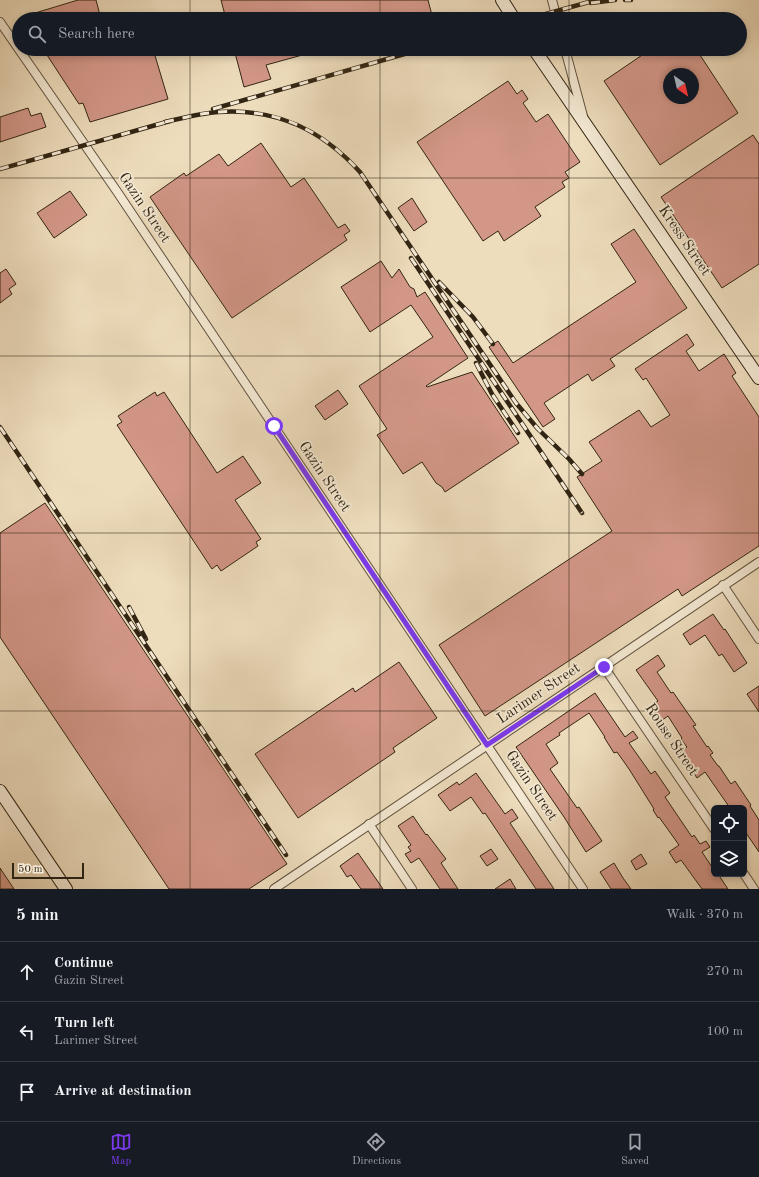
<!DOCTYPE html>
<html lang="en">
<head>
<meta charset="utf-8">
<style>
	body { margin:0; font-family:"Old Standard TT",serif; background:#242831; color:#f1f3f6 }
	.controls { position:absolute; right:12px; bottom:12px; display:grid; overflow:hidden; border-radius:6px; box-shadow:0 2px 6px #0003 }
	.controls button { width:36px; height:36px; display:grid; place-items:center; padding:0; border:0; border-bottom:1px solid #363941; background:#171b24; color:#f1f3f6; font:20px sans-serif }
	.compass { position:absolute; left:663px; top:68px; width:36px; height:36px; border-radius:50%; background:#171b24; box-shadow:0 2px 6px #0003; rotate:146deg }
	.scale { position:absolute; left:12px; bottom:10px; width:72px; box-sizing:border-box; padding-left:4px; border:2px solid #322513; border-top:0; font-size:11px; line-height:14px; white-space:nowrap; color:#322513; -webkit-text-stroke:3px #f4e9d4; paint-order:stroke }
	.stop { position:absolute; width:12px; height:12px; margin:-9px; border:3px solid #7c3aed; border-radius:50%; background:#fff }
	.stop.end { background:#7c3aed; border-color:#fff; box-shadow:0 1px 4px #0008 }
	.list { margin:0; padding:0; list-style:none }
	h2 { display:flex; justify-content:space-between; align-items:center; height:52px; margin:0; padding:0 16px; font-size:17px }
	h2 small { font-size:13px; font-weight:400; color:#9ea1a6 }
	.list li { display:grid; grid-template-columns:26px 1fr auto; gap:12px; align-items:center; box-sizing:border-box; height:60px; padding:0 16px; border-top:1px solid #363941 }
	.list b { display:block; font-size:15px; white-space:nowrap }
	.list p { margin:0; font-size:13px; white-space:nowrap; color:#9ea1a6 }
	.list em { font-size:13px; font-style:normal; color:#9ea1a6 }
	.icon { flex:none; width:22px; height:22px; fill:none; stroke:currentColor; stroke-width:2; stroke-linecap:round; stroke-linejoin:round }
	.map { position:relative; flex:none; width:759px; height:889px; overflow:hidden }
	.search { position:absolute; background:#171b24; box-shadow:0 2px 6px #0003; left:12px; right:12px; top:12px; height:44px; display:flex; align-items:center; gap:10px; box-sizing:border-box; padding:0 14px; border-radius:22px; color:#9ea1a6; font-size:15px }
	.sheet { height:232px; background:#171b24 }
	nav { display:flex; justify-content:space-around; align-items:center; box-sizing:border-box; height:56px; border-top:1px solid #363941; background:#171b24; font-size:11px; color:#9ea1a6 }
	nav a { display:grid; justify-items:center; gap:2px }
	nav .on { color:#7c3aed }
	.map>svg:first-child { display:block }
	.building { fill:#d39788; stroke:#322513; fill-rule:evenodd }
	.lines { fill:none; stroke-linecap:round; stroke-linejoin:round }
	.street-casing { stroke:#61533e; stroke-width:10 }
	.secondary-casing { stroke:#322513; stroke-width:14 }
	.street { stroke:#f4e9d4; stroke-width:8 }
	.secondary { stroke:#f4e9d4; stroke-width:12 }
	.rail-casing { stroke:#322513; stroke-width:4.5 }
	.rail { stroke:#f4e9d4; stroke-width:3; stroke-dasharray:9; stroke-linecap:butt }
	.route { stroke:#7c3aed; stroke-width:5 }
	.grid { fill:none; stroke:#322513; stroke-width:1; stroke-opacity:0.55 }
	.labels { text-anchor:middle; dominant-baseline:central; stroke-width:3.5; stroke-linejoin:round; paint-order:stroke }
	.street-label { font-size:15px; fill:#322513; stroke:#f4e9d4 }
</style>
</head>
<body>
<div class="map">
<svg width="759" height="889" viewBox="0 0 759 889">
	<rect width="100%" height="100%" fill="#eeddbd"/>
	<filter id="stains"><feTurbulence type="fractalNoise" baseFrequency=".005" numOctaves="4"/><feColorMatrix values="0 0 0 0 .2 0 0 0 0 .09 0 0 0 0 .02 0 0 0 .5 -.17"/></filter>
	<radialGradient id="worn" r=".72"><stop offset=".6" stop-color="#630" stop-opacity="0"/><stop offset="1" stop-color="#630" stop-opacity=".3"/></radialGradient>
	<!-- building -->
	<g class="building">
		<polygon points="78,0 96,0 101,19 36,19 35,13"/>
		<polygon points="221,0 428,0 433,19 226,19"/>
		<polygon points="45,49 153,49 168,99 90,122 83,103 79,104 47,55"/>
		<polygon points="234,49 316,49 317,51 266,65 271,79 244,87"/>
		<path d="M651,49H708L700,55L738,113L660,165L604,81ZM669,74H693V98H669Z"/>
		<polygon points="508,81 517,94 522,90 528,99 523,103 536,122 548,114 580,162 565,172 569,178 562,182 565,187 535,207 541,216 504,241 498,231 483,241 417,142"/>
		<polygon points="28,108 31,116 41,113 46,127 0,142 0,117"/>
		<polygon points="753,135 759,144 759,264 722,288 661,197"/>
		<polygon points="261,143 291,187 304,178 338,228 345,224 350,231 344,235 347,240 232,318 150,197 184,173 186,176 219,154 228,166"/>
		<polygon points="70,191 87,215 54,238 37,213"/>
		<polygon points="412,198 427,222 414,231 398,208"/>
		<polygon points="634,229 687,308 610,359 615,366 592,381 588,374 544,403 555,419 543,427 489,347 498,341 513,363 636,282 611,244"/>
		<polygon points="381,261 392,278 399,269 410,287 414,289 417,297 425,292 468,358 426,386 427,387 472,372 519,443 445,492 442,487 436,483 422,462 403,474 377,435 387,429 359,386 433,337 411,305 370,332 341,287"/>
		<polygon points="6,269 16,284 9,289 12,294 0,303 0,273"/>
		<polygon points="687,334 694,345 686,351 699,371 724,354 736,373 732,376 759,417 759,546 682,596 678,589 485,716 439,645 612,531 577,477 602,461 589,442 639,410 651,427 670,415 646,378 643,380 635,369"/>
		<polygon points="338,390 348,404 325,420 315,406"/>
		<polygon points="155,392 157,396 164,392 217,473 243,456 261,483 235,500 261,539 256,542 258,546 221,571 217,565 212,569 117,425 122,422 118,416"/>
		<polygon points="45,503 287,864 249,889 169,889 0,637 0,533"/>
		<polygon points="713,614 724,630 725,629 747,663 734,672 722,654 719,656 705,635 690,645 683,634"/>
		<polygon points="658,655 665,666 657,672 671,693 673,692 696,725 693,726 707,747 708,746 713,753 710,755 718,766 719,766 731,784 735,781 751,805 750,806 759,820 759,852 744,830 744,808 730,808 705,772 697,778 680,752 687,747 681,739 682,738 668,716 661,721 651,706 658,701 636,670"/>
		<polygon points="399,662 437,718 393,748 395,752 298,818 255,754 353,688 355,692"/>
		<polygon points="759,686 759,712 747,694"/>
		<polygon points="595,693 625,737 633,731 638,738 629,743 651,774 655,771 670,793 665,797 692,837 694,835 700,844 706,841 710,847 702,852 714,870 714,874 718,874 728,889 702,889 681,860 676,863 669,852 679,845 659,817 658,818 653,810 654,809 629,769 617,752 614,753 604,737 605,737 589,713 559,733 560,735 546,744 558,763 550,769 577,808 579,807 602,841 586,852 564,817 516,747"/>
		<polygon points="476,773 505,814 512,809 518,818 510,823 554,889 536,889 485,813 483,814 471,797 450,811 438,795 457,782 459,785"/>
		<polygon points="413,816 426,835 427,834 446,859 441,863 458,889 440,889 419,858 411,863 405,854 411,851 408,847 411,845 398,826"/>
		<polygon points="491,849 498,859 487,866 480,856"/>
		<polygon points="358,853 365,863 383,889 361,889 351,875 347,877 340,866"/>
		<polygon points="641,854 647,864 636,870 631,861"/>
		<polygon points="614,863 623,878 631,889 611,889 600,872"/>
		<polygon points="0,868 14,889 0,889"/>
		<polygon points="510,879 516,889 495,889"/>
	</g>
	<g class="lines">
		<!-- street casing -->
		<g class="street-casing">
			<g id="street">
				<polyline points="552,0 557,19"/>
				<polyline points="0,22 118,193 583,889"/>
				<polyline points="565,49 583,116"/>
				<polyline points="723,585 759,639"/>
				<polyline points="604,667 714,829"/>
				<polyline points="369,824 412,889"/>
				<polyline points="744,874 754,889"/>
				<polyline points="274,889 759,562"/>
			</g>
		</g>
		<!-- secondary casing -->
		<g class="secondary-casing">
			<g id="secondary">
				<polyline points="502,0 514,19"/>
				<polyline points="534,49 759,378"/>
				<polyline points="0,791 66,889"/>
			</g>
		</g>
		<!-- street -->
		<use href="#street" class="street"/>
		<!-- secondary -->
		<use href="#secondary" class="secondary"/>
		<!-- rail casing -->
		<g class="rail-casing">
			<g id="rail">
				<polyline points="625,0 631,0"/>
				<polyline points="591,3 615,0"/>
				<polyline points="528,19 596,0"/>
				<polyline points="213,109 422,49"/>
				<path d="M165,122C183,118 201,113 219,112C277,108 322,130 360,172L516,403L538,429L569,459L582,474"/>
				<polyline points="0,169 170,121"/>
				<polyline points="411,258 582,513"/>
				<polyline points="439,282 473,317 493,344"/>
				<polyline points="476,363 492,394 518,433"/>
				<polyline points="0,427 286,855"/>
				<polyline points="129,607 146,639"/>
			</g>
		</g>
		<!-- rail -->
		<use href="#rail" class="rail"/>
	</g>
	<g class="lines">
		<!-- route -->
		<polyline class="route" points="274,426 487,745 604,667"/>
	</g>
	<!-- grid -->
	<path class="grid" d="M190,0V19M380,0V19M569,0V19M190,49V889M380,49V889M569,49V889M0,178H759M0,356H759M0,533H759M0,711H759"/>
	<g class="labels">
		<!-- street labels -->
		<g class="street-label">
			<text transform="translate(144 208) rotate(56)">Gazin Street</text>
			<text transform="translate(684 241) rotate(56)">Kress Street</text>
			<text transform="translate(324 477) rotate(56)">Gazin Street</text>
			<text transform="translate(539 694) rotate(-34)">Larimer Street</text>
			<text transform="translate(671 740) rotate(56)">Rouse Street</text>
			<text transform="translate(531 786) rotate(56)">Gazin Street</text>
		</g>
	</g>
	<rect width="100%" height="100%" filter="url(#stains)"/>
	<rect width="100%" height="100%" fill="url(#worn)"/>
</svg>
<div class="controls">
<button><svg class="icon" aria-label="locate" viewBox="0 0 24 24"><circle cx="12" cy="12" r="6"/><path d="M12 2v4M12 18v4M2 12h4M18 12h4"/></svg></button>
<button><svg class="icon" aria-label="layers" viewBox="0 0 24 24"><path d="M12 4l9 5-9 5-9-5zM3 14l9 5 9-5"/></svg></button>
</div>
<svg class="compass" viewBox="-18 -18 36 36"><path d="M0-13l5 13h-10z" fill="#e53935"/><path d="M0 13l5-13h-10z" fill="#9ea1a6"/></svg>
<div class="scale">50 m</div>
<div class="stop" style="left:274px;top:426px"></div>
<div class="stop end" style="left:604px;top:667px"></div>
<div class="search"><svg class="icon" aria-label="search" viewBox="0 0 24 24"><circle cx="10" cy="10" r="6"/><path d="M15 15l6 6"/></svg>Search here</div>
</div>
<section class="sheet">
<h2>5 min<small>Walk · 370 m</small></h2>
<ul class="list">
<li><svg class="icon" aria-label="ahead" viewBox="0 0 24 24"><path d="M12 20V5M6 11l6-6 6 6"/></svg><div><b>Continue</b><p>Gazin Street</p></div><em>270 m</em></li>
<li><svg class="icon" aria-label="left" viewBox="0 0 24 24"><path d="M17 20v-9H6M10 6l-5 5 5 5"/></svg><div><b>Turn left</b><p>Larimer Street</p></div><em>100 m</em></li>
<li><svg class="icon" aria-label="arrive" viewBox="0 0 24 24"><path d="M6 21V4h12l-3 4 3 4H6"/></svg><div><b>Arrive at destination</b></div></li>
</ul>
</section>
<nav>
<a class="on"><svg class="icon" aria-label="map" viewBox="0 0 24 24"><path d="M3 6l6-2 6 2 6-2v14l-6 2-6-2-6 2zM9 4v14M15 6v14"/></svg>Map</a>
<a><svg class="icon" aria-label="directions" viewBox="0 0 24 24"><path d="M12 3l9 9-9 9-9-9zM9 14v-3h6M13 9l2 2-2 2"/></svg>Directions</a>
<a><svg class="icon" aria-label="saved" viewBox="0 0 24 24"><path d="M7 4h10v16l-5-4-5 4z"/></svg>Saved</a>
</nav>
</body>
</html>
